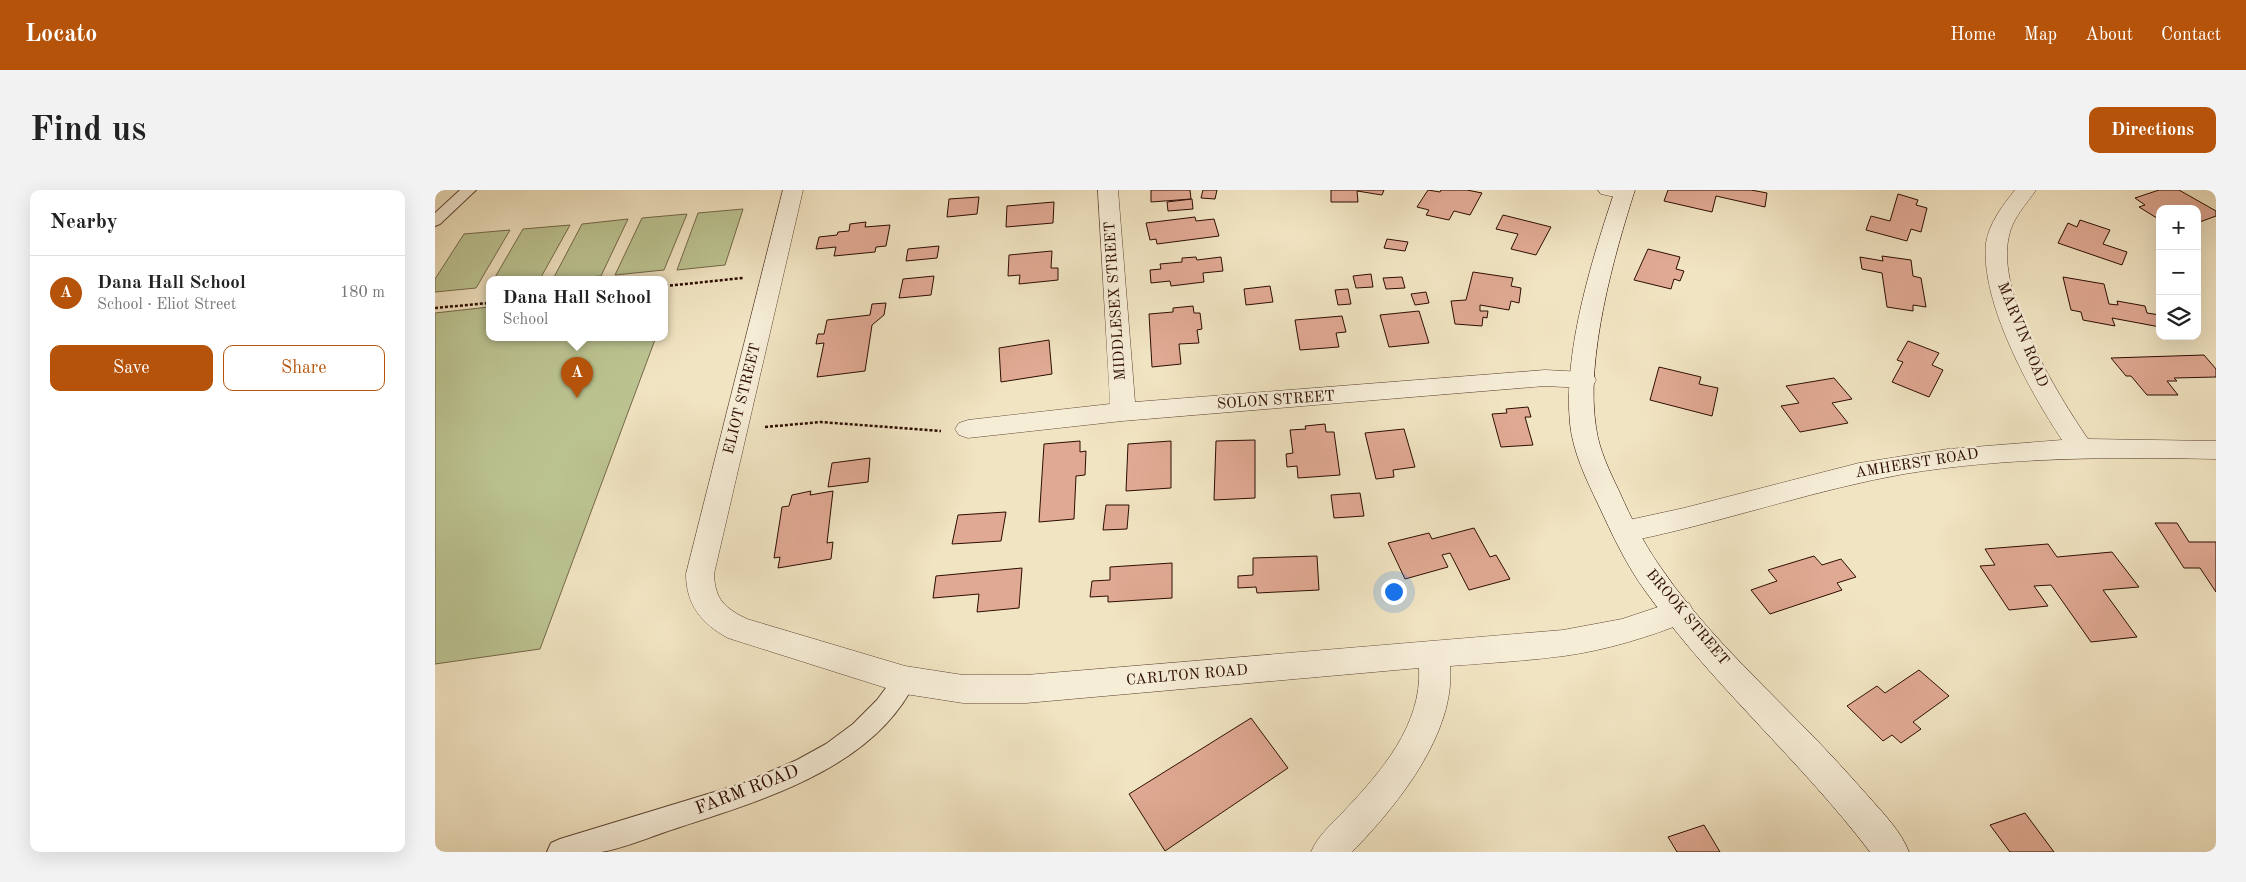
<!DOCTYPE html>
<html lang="en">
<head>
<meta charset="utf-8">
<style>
	body { margin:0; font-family:"Old Standard TT",serif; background:#f2f2f2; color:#222 }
	.controls { position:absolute; right:15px; top:15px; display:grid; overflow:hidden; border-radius:10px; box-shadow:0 5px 20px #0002 }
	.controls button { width:45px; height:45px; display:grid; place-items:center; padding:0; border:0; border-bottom:1px solid #e0e0e0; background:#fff; color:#222; font:25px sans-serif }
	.you { position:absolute; left:958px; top:401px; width:18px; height:18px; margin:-12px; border:4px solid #fff; border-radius:50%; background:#1a73e8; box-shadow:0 0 0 8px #1a73e833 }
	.badge { display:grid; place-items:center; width:32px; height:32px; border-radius:50%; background:#b45309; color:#fff; font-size:16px; font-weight:700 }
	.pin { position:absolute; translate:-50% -41px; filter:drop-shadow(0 1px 2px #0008) }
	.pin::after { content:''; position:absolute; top:26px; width:18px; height:15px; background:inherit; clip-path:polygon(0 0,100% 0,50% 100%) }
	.popup { position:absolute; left:51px; top:86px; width:182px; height:65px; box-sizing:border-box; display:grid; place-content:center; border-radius:10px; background:#fff; filter:drop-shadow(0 1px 4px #0005); font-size:16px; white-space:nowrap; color:#767676 }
	.popup b { font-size:19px; color:#222 }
	.popup::after { content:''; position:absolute; left:50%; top:100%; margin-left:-10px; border:10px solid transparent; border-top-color:#fff }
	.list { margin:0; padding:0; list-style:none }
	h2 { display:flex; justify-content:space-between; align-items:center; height:65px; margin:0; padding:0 20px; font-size:21px }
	h2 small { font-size:16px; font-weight:400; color:#767676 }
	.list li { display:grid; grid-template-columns:32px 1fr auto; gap:15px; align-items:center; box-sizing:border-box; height:75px; padding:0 20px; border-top:1px solid #e0e0e0 }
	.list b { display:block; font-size:19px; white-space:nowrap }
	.list p { margin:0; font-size:16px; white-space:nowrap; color:#767676 }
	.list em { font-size:16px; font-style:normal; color:#767676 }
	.actions { display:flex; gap:10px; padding:15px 20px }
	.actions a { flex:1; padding:11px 0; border:1px solid #b45309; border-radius:10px; text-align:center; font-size:18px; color:#b45309 }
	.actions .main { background:#b45309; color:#fff }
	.icon { flex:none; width:28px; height:28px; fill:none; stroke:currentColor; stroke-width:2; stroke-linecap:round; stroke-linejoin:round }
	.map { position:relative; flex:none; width:1781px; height:662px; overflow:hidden; border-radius:10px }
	header { display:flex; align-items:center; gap:30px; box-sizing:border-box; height:70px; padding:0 25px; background:#b45309; color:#fff }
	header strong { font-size:24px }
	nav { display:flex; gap:28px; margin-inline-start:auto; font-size:18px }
	.intro { display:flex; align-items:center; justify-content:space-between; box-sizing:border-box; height:120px; padding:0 30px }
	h1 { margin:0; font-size:35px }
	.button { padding:12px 22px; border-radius:10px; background:#b45309; color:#fff; font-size:18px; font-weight:700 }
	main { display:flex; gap:30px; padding:0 30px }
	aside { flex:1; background:#fff; border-radius:10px; box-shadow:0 5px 20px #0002 }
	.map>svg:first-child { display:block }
	.green { fill:#bcc492; stroke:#74684a }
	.building { fill:#e0a993; stroke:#2d0d02 }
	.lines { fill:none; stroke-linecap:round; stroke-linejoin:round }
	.lane-casing { stroke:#5e4332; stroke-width:2 }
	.street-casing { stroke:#5e4332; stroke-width:1 }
	.secondary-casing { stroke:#2d0d02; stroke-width:1 }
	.path { stroke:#2d0d02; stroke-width:2.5; stroke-dasharray:3 2; stroke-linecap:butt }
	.lane { fill:#f6edd7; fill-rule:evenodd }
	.street { fill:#f6edd7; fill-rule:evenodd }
	.secondary { fill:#f6edd7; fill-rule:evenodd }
	.labels { text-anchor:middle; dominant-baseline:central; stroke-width:5; stroke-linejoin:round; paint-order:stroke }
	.street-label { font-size:15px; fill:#2d0d02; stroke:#f6edd7 }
	.near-street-label { font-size:18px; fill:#2d0d02; stroke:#f6edd7 }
</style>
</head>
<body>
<header>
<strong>Locato</strong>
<nav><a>Home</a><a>Map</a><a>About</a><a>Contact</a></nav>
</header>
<div class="intro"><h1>Find us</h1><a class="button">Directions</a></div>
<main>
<aside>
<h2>Nearby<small></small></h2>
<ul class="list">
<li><span class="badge">A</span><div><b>Dana Hall School</b><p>School · Eliot Street</p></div><em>180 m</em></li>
</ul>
<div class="actions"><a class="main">Save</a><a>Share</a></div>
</aside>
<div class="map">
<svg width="1781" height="662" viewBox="0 0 1781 662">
	<rect width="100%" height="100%" fill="#f1e4c2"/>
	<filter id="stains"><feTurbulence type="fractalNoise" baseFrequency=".004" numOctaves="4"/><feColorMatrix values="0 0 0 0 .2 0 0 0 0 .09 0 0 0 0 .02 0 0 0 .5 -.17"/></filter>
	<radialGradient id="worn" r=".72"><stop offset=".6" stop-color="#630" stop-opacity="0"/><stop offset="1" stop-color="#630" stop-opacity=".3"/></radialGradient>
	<!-- green -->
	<g class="green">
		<polygon points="308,19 290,75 242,80 263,23"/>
		<polygon points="252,24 229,80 180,85 207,28"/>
		<polygon points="193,29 166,86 118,89 147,34"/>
		<polygon points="135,35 105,89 59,89 88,39"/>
		<polygon points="75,40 41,98 0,102 0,89 29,44"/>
		<polygon points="54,117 54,147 221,147 105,459 0,474 0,123"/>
	</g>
	<!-- building -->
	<g class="building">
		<polygon points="716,0 755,0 756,9 716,12"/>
		<polygon points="768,0 782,0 780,9 766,8"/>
		<polygon points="896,0 949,0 947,5 922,1 923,12 896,12"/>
		<polygon points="993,0 1005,2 1006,0 1032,0 1047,3 1035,25 1019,21 1014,30 991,25 994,20 982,17"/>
		<polygon points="1233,0 1316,0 1332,3 1330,17 1281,6 1277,22 1229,11"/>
		<polygon points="1724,0 1744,0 1781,21 1781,26 1762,33 1762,19 1725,19 1725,30 1704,17 1710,15 1700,8"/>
		<polygon points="1463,4 1483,10 1481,15 1492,18 1486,42 1476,39 1472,51 1431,40 1436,26 1455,31"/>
		<polygon points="544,7 542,24 512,27 514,9"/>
		<polygon points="757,9 758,19 733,21 732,12"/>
		<polygon points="619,12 618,33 571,37 572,16"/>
		<polygon points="1068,25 1116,37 1101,65 1076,59 1083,44 1061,39"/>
		<polygon points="760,27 761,31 779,29 784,46 722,54 721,49 715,50 711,33"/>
		<polygon points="1645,30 1675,40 1668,54 1692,62 1687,75 1623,53 1633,33 1642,37"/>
		<polygon points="431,32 430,37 455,35 451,56 441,57 440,62 399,66 401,57 381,59 384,47 402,45 403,42 414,41 415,34"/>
		<polygon points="952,49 973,52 970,61 949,58"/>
		<polygon points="504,56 502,68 471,71 473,59"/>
		<polygon points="1213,59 1245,67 1241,79 1249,81 1245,91 1239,89 1236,99 1199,90"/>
		<polygon points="617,61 616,78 623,78 623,90 584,94 585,85 573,86 574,65"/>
		<polygon points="1447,66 1476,70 1478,86 1486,88 1491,117 1478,115 1478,121 1452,117 1447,83 1427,79 1425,67 1448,71"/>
		<polygon points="761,67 762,70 786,67 788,81 768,83 769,92 736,96 735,91 716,93 715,80 726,79 725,74 747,72 747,68"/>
		<polygon points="1038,82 1078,88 1076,96 1086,98 1084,113 1076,111 1074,120 1045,115 1045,121 1053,121 1052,128 1048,127 1047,136 1020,134 1016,111 1031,110"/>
		<polygon points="936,84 938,97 921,98 918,86"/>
		<polygon points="499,86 496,105 464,108 468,89"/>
		<polygon points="967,87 970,98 951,99 948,88"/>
		<polygon points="1628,87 1669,94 1674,114 1683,115 1682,111 1710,116 1712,123 1725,125 1725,137 1677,128 1680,136 1648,130 1646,122 1636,120"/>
		<polygon points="835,96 838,112 811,115 809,99"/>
		<polygon points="913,99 916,114 903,115 900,100"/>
		<polygon points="991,102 994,113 980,115 976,104"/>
		<polygon points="451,113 449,125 437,135 430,181 382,187 389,153 381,154 383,144 389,144 392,130 435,125 437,114"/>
		<polygon points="758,116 759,123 765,123 767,139 762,140 764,153 744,154 746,174 717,177 714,124 738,122 738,118"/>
		<polygon points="984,121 994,153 954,157 945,125"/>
		<polygon points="907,126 911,142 901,143 904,157 865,160 860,130"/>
		<polygon points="614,150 617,184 566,192 564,158"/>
		<polygon points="1473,151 1504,163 1497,175 1508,180 1494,207 1457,192 1468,172 1462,170"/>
		<polygon points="1769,165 1781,179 1781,187 1739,188 1742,191 1732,191 1743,205 1712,205 1696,186 1691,186 1676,168"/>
		<polygon points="1224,177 1266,187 1264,194 1283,198 1277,226 1215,210"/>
		<polygon points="1399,188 1417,209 1397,213 1413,233 1365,242 1346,216 1364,213 1351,196"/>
		<polygon points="1093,217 1096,227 1090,227 1098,255 1066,257 1057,224 1072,223 1071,219"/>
		<polygon points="890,234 891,242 899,242 905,285 863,288 862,276 852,277 851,264 858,263 855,240 871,239 870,236"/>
		<polygon points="969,239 980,277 958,280 959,287 941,289 930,243"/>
		<polygon points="820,250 820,308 779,310 781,251"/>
		<polygon points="645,251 645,262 651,261 650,285 641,286 639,329 604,332 609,254"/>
		<polygon points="736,251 736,298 691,301 693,254"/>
		<polygon points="435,268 433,292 393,297 397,273"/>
		<polygon points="376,301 375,305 398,301 392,353 398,352 396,369 343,378 345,367 339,368 347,317 354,316 357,305"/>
		<polygon points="925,303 929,326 899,328 896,305"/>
		<polygon points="671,315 694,315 692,339 668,340"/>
		<polygon points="571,322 566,351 517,354 523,325"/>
		<polygon points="1720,333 1742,333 1754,352 1781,352 1781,402 1765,378 1749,378"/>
		<polygon points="1039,338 1055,367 1061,365 1075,389 1034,400 1015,363 1007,365 1013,377 970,389 953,353 994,343 997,349"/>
		<polygon points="1613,354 1622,367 1677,362 1704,397 1668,400 1702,447 1656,452 1616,395 1599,396 1613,416 1574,420 1545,376 1560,375 1550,359"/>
		<polygon points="882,366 884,400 822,403 821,397 803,398 803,386 818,385 818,368"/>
		<polygon points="1379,366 1387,375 1406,369 1421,387 1402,393 1407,400 1335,424 1316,400 1342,391 1333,380"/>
		<polygon points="737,373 737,408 673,412 673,406 655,407 657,391 675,390 675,377"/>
		<polygon points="587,378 584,418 542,422 544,404 498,408 501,386"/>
		<polygon points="1484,480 1514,506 1478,532 1486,539 1466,553 1457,545 1448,551 1412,516 1442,496 1450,503"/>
		<polygon points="816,528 853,578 730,661 694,604"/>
		<polygon points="1590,623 1619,662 1575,662 1555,635"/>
		<polygon points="1269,635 1285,662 1242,662 1233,647"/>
	</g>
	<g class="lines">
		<!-- lane casing -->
		<g class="lane-casing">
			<g id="lane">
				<polygon points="25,0 41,0 5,34 0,36 0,23"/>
				<path d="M470,480L478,483L481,490C440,578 327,610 242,638C220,645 187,659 166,662C149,662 130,662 112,662L116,653L125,649L309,593L362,570L391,554L418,534L442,510L462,483Z"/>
			</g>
		</g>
		<!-- street casing -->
		<g class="street-casing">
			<g id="street">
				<path d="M348,0H368L279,384C280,410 290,418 312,429L470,476L528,485H591L1128,440L1187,429L1244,410L1254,413L1259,422L1254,431C1214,447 1172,460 1129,466C1092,471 1053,473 1015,476C1021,543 962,616 917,662H876C883,645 897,634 909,621C946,582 987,535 984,478L591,513H528L470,504L293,448C267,434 251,415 251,384Z"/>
				<polygon points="663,0 683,0 700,212 1110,180 1149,182 1158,184 1161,190 1158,196 1149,198 1110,196 687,231 533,248 524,245 520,239 524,233 533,230 675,214"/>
				<polygon points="1163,0 1197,0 1199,3 1196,7 1189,9 1166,4"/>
				<path d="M1580,0H1601C1591,15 1578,27 1574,46C1560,102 1622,204 1653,249L1781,251V269C1677,267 1572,267 1469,284C1384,299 1303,327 1219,346L1190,352L1180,349L1176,341L1180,333L1249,318L1424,273L1513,259L1627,250C1595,202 1545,112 1551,53C1554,33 1568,15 1580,0Z"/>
			</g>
		</g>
		<!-- secondary casing -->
		<g class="secondary-casing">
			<path id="secondary" d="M1180,0H1200C1179,65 1150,169 1161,237C1164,260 1175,282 1185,303C1196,328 1208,352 1224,375C1263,433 1315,482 1364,532C1388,556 1411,581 1433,606C1448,623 1466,641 1474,662H1435C1366,571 1277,495 1211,402C1191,375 1177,344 1163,314C1151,289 1138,262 1135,234C1128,161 1157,69 1180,0Z"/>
		</g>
		<!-- path -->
		<g class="path">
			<polyline points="230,96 308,88"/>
			<polyline points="0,118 54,113"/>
			<polyline points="330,237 386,232 506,241"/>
		</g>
		<!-- lane -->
		<use href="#lane" class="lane"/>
		<!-- street -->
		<use href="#street" class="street"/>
		<!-- secondary -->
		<use href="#secondary" class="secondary"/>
	</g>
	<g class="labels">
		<!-- street labels -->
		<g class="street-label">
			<text transform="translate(681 111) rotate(-94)">MIDDLESEX STREET</text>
			<text transform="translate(1587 145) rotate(68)">MARVIN ROAD</text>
			<text transform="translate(308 209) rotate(-76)">ELIOT STREET</text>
			<text transform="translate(841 211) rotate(-4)">SOLON STREET</text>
			<text transform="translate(1482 274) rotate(-9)">AMHERST ROAD</text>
			<text transform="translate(1252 428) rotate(50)">BROOK STREET</text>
			<text transform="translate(752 486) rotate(-5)">CARLTON ROAD</text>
		</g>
		<!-- near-street labels -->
		<g class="near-street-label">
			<text transform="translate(312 600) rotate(-21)">FARM ROAD</text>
		</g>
	</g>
	<rect width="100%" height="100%" filter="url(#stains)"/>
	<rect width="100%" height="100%" fill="url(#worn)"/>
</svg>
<div class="controls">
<button>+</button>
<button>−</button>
<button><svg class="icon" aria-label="layers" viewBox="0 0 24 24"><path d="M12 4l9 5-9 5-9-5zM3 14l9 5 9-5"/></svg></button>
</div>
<div class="you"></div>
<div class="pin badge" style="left:142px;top:208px">A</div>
<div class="popup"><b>Dana Hall School</b>School</div>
</div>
</main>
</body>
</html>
